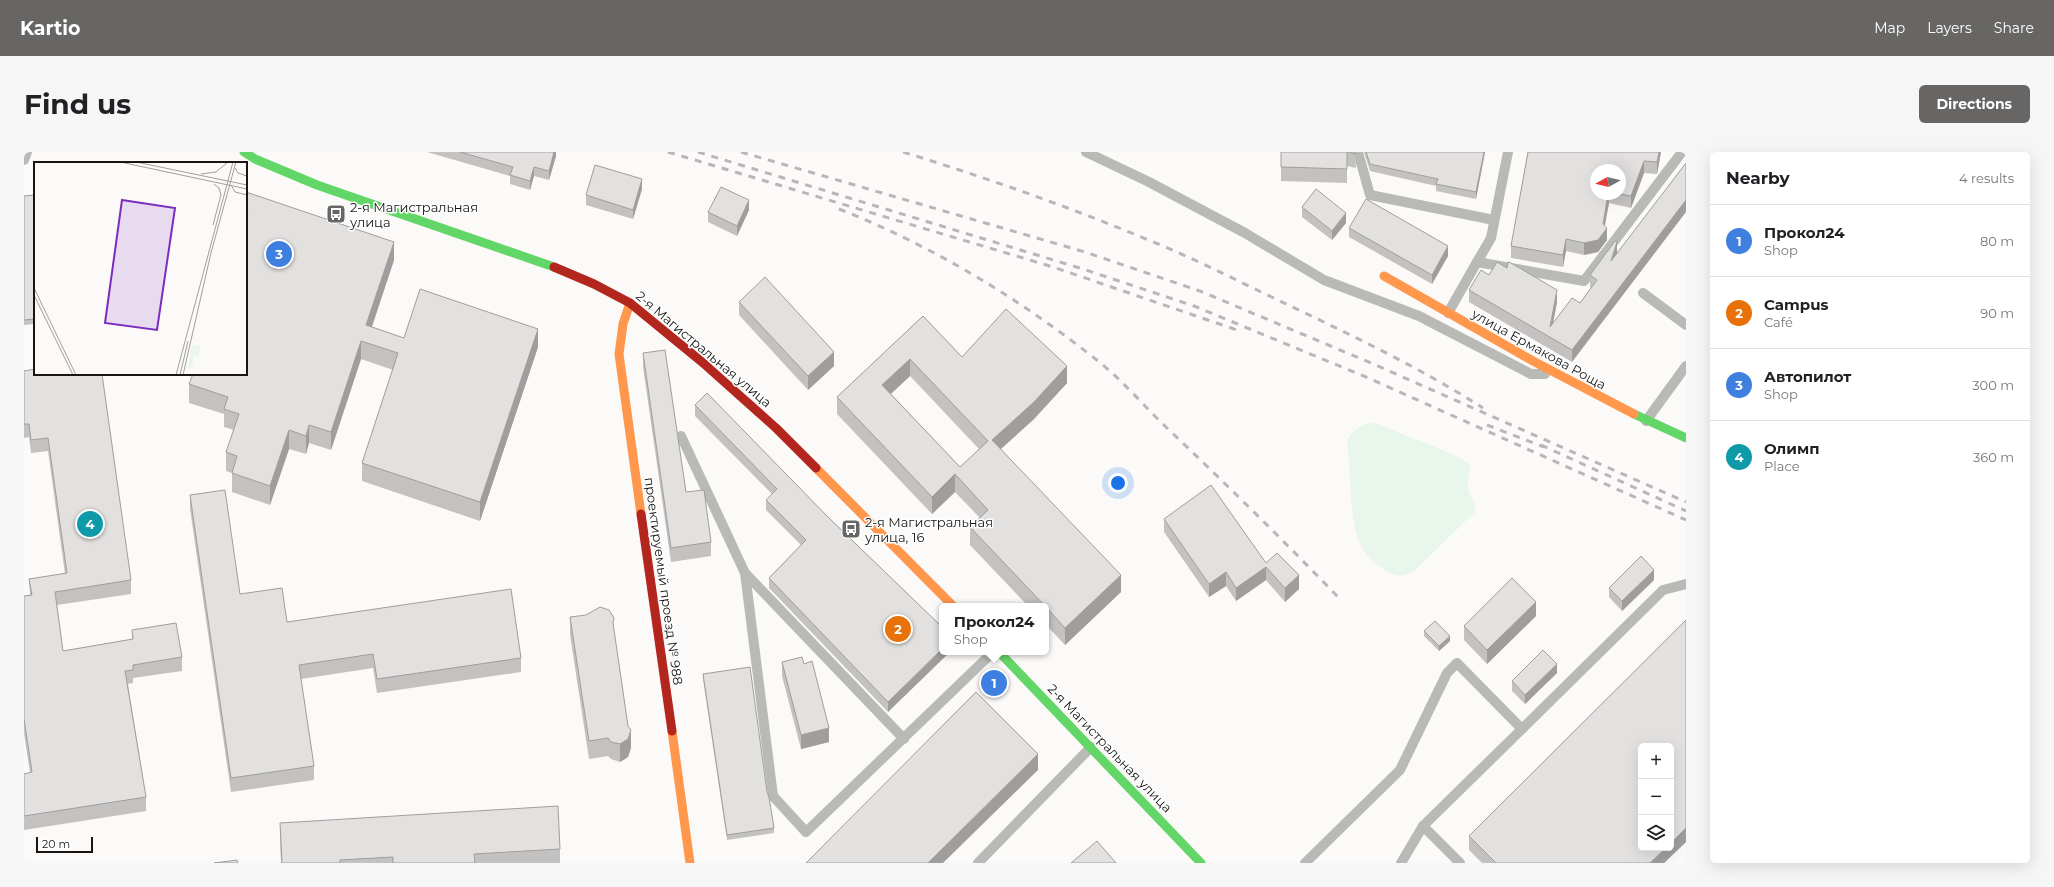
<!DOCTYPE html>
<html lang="en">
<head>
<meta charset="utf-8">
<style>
	body { margin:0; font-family:Montserrat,sans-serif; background:#f6f6f6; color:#202124 }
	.controls { position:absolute; right:12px; bottom:12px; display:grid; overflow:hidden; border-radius:6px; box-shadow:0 4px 16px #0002 }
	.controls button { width:36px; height:36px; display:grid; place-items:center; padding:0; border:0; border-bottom:1px solid #e0e0e0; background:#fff; color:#202124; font:20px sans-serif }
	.compass { position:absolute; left:1566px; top:12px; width:36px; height:36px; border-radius:50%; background:#fff; box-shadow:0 4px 16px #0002; rotate:262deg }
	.scale { position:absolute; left:12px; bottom:10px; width:57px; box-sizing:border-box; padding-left:4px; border:2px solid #171615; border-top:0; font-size:11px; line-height:14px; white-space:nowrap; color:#171615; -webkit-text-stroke:3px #fff; paint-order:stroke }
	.you { position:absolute; left:1094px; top:331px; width:14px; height:14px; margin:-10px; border:3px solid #fff; border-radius:50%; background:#1a73e8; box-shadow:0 0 0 6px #1a73e833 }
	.badge { display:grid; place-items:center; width:26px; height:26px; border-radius:50%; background:#676664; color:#fff; font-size:13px; font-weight:700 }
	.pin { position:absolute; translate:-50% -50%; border:2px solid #fff; box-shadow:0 1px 4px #0006 }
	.popup { position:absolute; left:915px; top:451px; width:110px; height:52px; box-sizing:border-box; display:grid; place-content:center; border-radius:6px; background:#fff; filter:drop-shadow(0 1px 3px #0005); font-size:13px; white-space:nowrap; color:#757577 }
	.popup b { font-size:15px; color:#202124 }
	.popup::after { content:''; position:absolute; left:50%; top:100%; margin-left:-8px; border:8px solid transparent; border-top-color:#fff }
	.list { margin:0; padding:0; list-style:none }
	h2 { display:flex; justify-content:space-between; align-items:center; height:52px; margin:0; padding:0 16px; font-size:17px }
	h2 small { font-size:13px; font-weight:400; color:#757577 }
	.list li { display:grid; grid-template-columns:26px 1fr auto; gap:12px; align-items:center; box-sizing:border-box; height:72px; padding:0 16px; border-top:1px solid #e0e0e0 }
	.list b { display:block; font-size:15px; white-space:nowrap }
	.list p { margin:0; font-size:13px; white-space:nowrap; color:#757577 }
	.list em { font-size:13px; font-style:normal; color:#757577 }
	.icon { flex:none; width:22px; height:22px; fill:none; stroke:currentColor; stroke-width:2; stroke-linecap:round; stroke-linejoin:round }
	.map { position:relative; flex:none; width:1662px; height:711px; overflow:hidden; border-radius:6px }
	header { display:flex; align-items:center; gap:24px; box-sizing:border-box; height:56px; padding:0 20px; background:#676664; color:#fff }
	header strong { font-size:19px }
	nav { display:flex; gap:22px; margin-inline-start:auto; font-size:14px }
	.intro { display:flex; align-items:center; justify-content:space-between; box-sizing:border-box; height:96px; padding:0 24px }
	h1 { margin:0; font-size:28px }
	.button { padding:10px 18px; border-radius:6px; background:#676664; color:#fff; font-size:14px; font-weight:700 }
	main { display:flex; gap:24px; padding:0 24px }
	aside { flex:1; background:#fff; border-radius:6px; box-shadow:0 4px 16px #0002 }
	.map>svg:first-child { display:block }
	.green { fill:#e9f6ec }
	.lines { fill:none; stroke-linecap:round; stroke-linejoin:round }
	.lane { stroke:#b9b9b7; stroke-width:10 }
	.fast { stroke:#63d668; stroke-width:9 }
	.slow { stroke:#ff974d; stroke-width:9 }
	.jam { stroke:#b3261e; stroke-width:9 }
	.rail { stroke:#b8b6b6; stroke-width:3; stroke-dasharray:7 7; stroke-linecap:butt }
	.wall { fill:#c3c2c1; fill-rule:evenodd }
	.shaded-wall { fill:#9f9e9d }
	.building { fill:#e3e1e0; stroke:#9f9e9d; fill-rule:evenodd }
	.labels { text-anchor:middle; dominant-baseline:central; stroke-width:3; stroke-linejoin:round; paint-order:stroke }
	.poi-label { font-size:13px; fill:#171615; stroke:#fff; text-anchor:start }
	.street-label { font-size:13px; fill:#171615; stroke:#fff }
	.inset-road { fill:none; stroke:#a09f9d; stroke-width:1 }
	.view { fill:#7b2cbf; fill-opacity:0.15; stroke:#7b2cbf; stroke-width:2 }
	.inset-edge { fill:none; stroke:#171615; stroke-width:2 }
</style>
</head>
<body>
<header>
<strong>Kartio</strong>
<nav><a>Map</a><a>Layers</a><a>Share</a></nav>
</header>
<div class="intro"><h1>Find us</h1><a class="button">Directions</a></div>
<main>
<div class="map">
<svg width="1662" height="711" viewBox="0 0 1662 711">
	<rect width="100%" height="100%" fill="#fcfaf8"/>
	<!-- green -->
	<path class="green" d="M1348,270L1433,304L1446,313C1447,322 1442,327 1444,336C1446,347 1453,347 1451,360L1391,418C1379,426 1372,425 1361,418C1350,411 1341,403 1336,391C1325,370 1327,315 1323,288C1328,278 1337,273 1348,270Z"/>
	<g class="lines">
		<!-- lane -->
		<g class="lane">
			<polyline points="1062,0 1125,30 1221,81 1300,128 1395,164 1507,222 1521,222"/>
			<polyline points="1334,0 1346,43 1470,68"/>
			<polyline points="0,8 3,0"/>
			<polyline points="1453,110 1467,86 1484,0"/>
			<polyline points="1619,141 1662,173"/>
			<polyline points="1424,161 1453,110 1560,129 1658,0"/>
			<polyline points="1622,269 1662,214"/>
			<polyline points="657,284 721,421 749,644 782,680 969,500"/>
			<polyline points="721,421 880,587"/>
			<polyline points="1498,577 1639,438 1662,432"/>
			<polyline points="1399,674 1436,711"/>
			<polyline points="954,711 1067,595"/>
			<polyline points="1281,711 1376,618 1423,521 1433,511 1498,577 1399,674 1377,711"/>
		</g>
		<!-- fast -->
		<g class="fast">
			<polyline points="220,0 231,7 293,33 530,115"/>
			<polyline points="1610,262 1662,286"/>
			<polyline points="975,500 1177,711"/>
		</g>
		<!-- slow -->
		<g class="slow">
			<polyline points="1360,124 1509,209 1610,262"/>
			<polyline points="606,151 599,172 595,202 617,362"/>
			<polyline points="792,316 929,454"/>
			<polyline points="648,579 666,711"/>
		</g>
		<!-- jam -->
		<g class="jam">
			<polyline points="530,115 570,132 606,151 678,210 752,276 792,316"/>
			<polyline points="617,362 648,579"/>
		</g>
		<!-- rail -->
		<g class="rail">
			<polyline points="644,0 1029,115 1216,179"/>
			<polyline points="674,0 1059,117 1170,154 1342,225 1662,368"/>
			<polyline points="717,0 1061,100 1176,139 1347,211 1662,350"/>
			<path d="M879,0C973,29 1065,62 1155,101C1189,116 1222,133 1256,149C1325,182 1395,215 1459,256"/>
			<path d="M815,57C909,94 996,147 1074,209C1099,229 1120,254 1143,276C1201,331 1258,387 1314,445"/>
			<polyline points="1463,273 1520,295"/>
			<polyline points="1517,293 1662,359"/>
		</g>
	</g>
	<!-- wall -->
	<g class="wall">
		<polygon points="403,0 532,0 532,4 525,28 510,24 506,38 486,32 486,24"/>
		<polygon points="1257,0 1331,0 1332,16 1323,14 1323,31 1257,29"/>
		<polygon points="1340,0 1461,0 1452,47 1412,39 1412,34 1346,19"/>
		<path d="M1504,0H1637L1633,22L1620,21L1607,56L1585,51L1581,74L1583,88L1574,100L1560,103L1542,99L1539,115L1487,106V94ZM1596,18V42H1572Z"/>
		<polygon points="618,37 609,67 562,53 562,43"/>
		<polygon points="222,40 370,108 348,175 380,186 514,195 456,369 338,329 338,311 369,218 337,207 307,298 285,291 282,302 265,297 246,353 208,340 208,321 202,319 202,300 210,278 200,275 200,262 165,251 165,232 222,222"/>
		<polygon points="11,43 11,172 0,173 0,44"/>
		<polygon points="1278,55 1322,71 1308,88 1278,65"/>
		<polygon points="725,58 713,84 684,70 684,60"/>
		<polygon points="1325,76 1424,104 1408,132 1325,85"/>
		<polygon points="1593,101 1548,210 1445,150 1445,138 1465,123 1533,150 1529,171 1556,151 1567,136 1566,135 1566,123"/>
		<polygon points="715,150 810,214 784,238 715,163"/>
		<path d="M899,164L938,205L1043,231L1010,267L977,297L1097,440L1041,493L1022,473V454H1004L946,393V375L956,366L931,340L908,362L813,262V245ZM886,224L955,297L936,315L867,242Z"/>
		<polygon points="619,201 662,340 687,390 687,404 647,410 619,215"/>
		<polygon points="0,219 107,428 107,442 33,453 39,499 108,487 108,478 158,505 158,519 109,526 109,531 104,532 122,645 122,659 0,678 0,622 6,621 0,581 0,444 6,443 5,427 41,422 24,299 7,301 5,285 0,286"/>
		<polygon points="671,253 804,365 918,475 864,560 745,436 745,426 777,393 742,358 742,348 748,342 671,264"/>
		<polygon points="166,343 216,442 263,470 497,506 497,520 353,541 349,516 277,527 290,614 290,628 207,640 166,357"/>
		<polygon points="1140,367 1242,411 1275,437 1261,450 1242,428 1212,449 1202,434 1185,445 1140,380"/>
		<polygon points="1630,428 1598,459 1585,445 1585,436"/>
		<polygon points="1512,464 1463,512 1440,488 1440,474"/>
		<polygon points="546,465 590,479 607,596 604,605 596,610 587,607 584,604 565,607 546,483"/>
		<polygon points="1662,468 1662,690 1640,711 1458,711 1445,698 1445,684"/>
		<polygon points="1400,479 1426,489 1415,499 1400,484"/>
		<polygon points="758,510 780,512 805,590 777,597 758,524"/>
		<polygon points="1533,521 1501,552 1488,539 1488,529"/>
		<polygon points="679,522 743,640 750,676 750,681 703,688 679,527"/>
		<polygon points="256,671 536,697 536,711 257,711 256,689"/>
	</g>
	<!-- shaded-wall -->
	<g class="shaded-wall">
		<polygon points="530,0 532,0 532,4 525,28 525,19"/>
		<polygon points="1460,0 1461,0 1452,47 1452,40"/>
		<polygon points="1635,0 1637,0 1633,22 1633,10"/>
		<polygon points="1620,9 1620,21 1607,56 1607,44"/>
		<polygon points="510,15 510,24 506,38 506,29"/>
		<polygon points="618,27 618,37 609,67 609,58"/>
		<polygon points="1584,42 1585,51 1579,81 1583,76 1583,88 1574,100 1560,103 1560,91 1579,72"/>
		<polygon points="725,48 725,58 713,84 713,74"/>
		<polygon points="1662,48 1662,60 1548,210 1548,198"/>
		<polygon points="1322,61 1322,71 1308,88 1308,79"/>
		<polygon points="1542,87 1542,99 1539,115 1539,103"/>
		<polygon points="370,90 370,108 342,192 342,173"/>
		<polygon points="1593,90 1593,102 1587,109"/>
		<polygon points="1424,94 1424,104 1408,132 1408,123"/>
		<polygon points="1533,138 1533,150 1526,187 1526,175"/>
		<polygon points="514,177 514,195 456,369 456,350"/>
		<polygon points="337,189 337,207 307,298 307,280"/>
		<polygon points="810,200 810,214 784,238 784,224"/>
		<polygon points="886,207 886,224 858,250 858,233"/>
		<polygon points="1043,214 1043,231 1010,267 968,305 968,288"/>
		<polygon points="285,273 285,291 282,302 282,284"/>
		<polygon points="265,278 265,297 246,353 246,334"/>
		<polygon points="931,322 931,340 908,362 908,345"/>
		<polygon points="1242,415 1242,428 1212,449 1212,436"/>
		<polygon points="1630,418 1630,428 1598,459 1598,449"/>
		<polygon points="1202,420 1202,434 1185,445 1185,432"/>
		<polygon points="1097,423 1097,440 1041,493 1041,476"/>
		<polygon points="1275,423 1275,437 1261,450 1261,436"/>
		<polygon points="1512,450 1512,464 1463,512 1463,498"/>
		<polygon points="1426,484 1426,489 1415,499 1415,494"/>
		<polygon points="918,497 918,500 926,500 864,560 864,550"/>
		<polygon points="1533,512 1533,521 1501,552 1501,543"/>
		<polygon points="805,576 805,590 777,597 777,583"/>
		<polygon points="607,578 607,596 604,605 596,610 596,592"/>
		<polygon points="1014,602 1014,618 919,711 904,711"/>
		<polygon points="1662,676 1662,690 1640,711 1626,711 1642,696 1647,696 1647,691"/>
	</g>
	<!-- building -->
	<g class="building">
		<polygon points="436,0 530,0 525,19 510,15 506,29 486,23 489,15"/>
		<polygon points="1257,0 1323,0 1323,17 1257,15"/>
		<polygon points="1324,0 1331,0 1332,2"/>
		<polygon points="1342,0 1460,0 1452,40 1412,32 1414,27 1346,12"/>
		<polygon points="1504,0 1635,0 1633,10 1620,9 1607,44 1596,42 1596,18 1572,18 1572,42 1584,42 1579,72 1583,76 1574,88 1560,91 1542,87 1539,103 1487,94"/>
		<polygon points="1662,11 1662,48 1548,198 1445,138 1457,118 1465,123 1473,110 1483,116 1484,110 1487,111 1533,138 1526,175 1548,146 1556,151 1573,128 1566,123 1591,89 1593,90 1587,109"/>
		<polygon points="571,13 618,27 609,58 562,43"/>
		<polygon points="697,35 725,48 713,74 684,60"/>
		<polygon points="1292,37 1322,61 1308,79 1278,55"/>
		<polygon points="222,40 370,90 342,173 380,186 396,137 514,177 456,350 338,311 374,201 337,189 307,280 285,273 282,284 265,278 246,334 208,321 213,304 202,300 215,262 200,257 204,245 165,232 169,222 222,222 222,62 224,57 222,56"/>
		<polygon points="11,43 11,167 0,168 0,44"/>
		<polygon points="1342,47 1424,94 1408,123 1325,76"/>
		<polygon points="741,125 810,200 784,224 715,150"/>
		<path d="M982,157L1043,214L1010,250L968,288L1097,423L1041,476L1022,455V454H1021L946,375L964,358L931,322L908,345L813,245L899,164L938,205ZM886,207L964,289L936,315L858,233Z"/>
		<polygon points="641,198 662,340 680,338 687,390 647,396 619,201"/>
		<polygon points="11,217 11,222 78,222 107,428 31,440 39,499 109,487 108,478 152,471 158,505 109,513 109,518 101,519 122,645 0,664 0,622 8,620 0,567 0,444 8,443 5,427 43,421 24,286 7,288 5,272 0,272 0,219"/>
		<polygon points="683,241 804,365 918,475 918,497 864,550 745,426 782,388 742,348 753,337 671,253"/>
		<polygon points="1187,333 1242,411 1253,401 1275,423 1261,436 1242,415 1212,436 1202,420 1185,432 1140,367"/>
		<polygon points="201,338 216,442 258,436 263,470 487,437 497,506 353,527 349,502 275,513 290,614 207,626 166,343"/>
		<polygon points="1617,404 1630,418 1598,449 1585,436"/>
		<polygon points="1488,426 1512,450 1463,498 1440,474"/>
		<polygon points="576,455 585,458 590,466 589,471 604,574 607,578 604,587 596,592 587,590 584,586 565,589 546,465 562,463"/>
		<polygon points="1662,468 1662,676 1647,691 1647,594 1617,594 1617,696 1642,696 1626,711 1472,711 1445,684"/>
		<polygon points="1411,469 1426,484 1415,494 1400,479"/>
		<polygon points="1519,498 1533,512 1501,543 1488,529"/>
		<polygon points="778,505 780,512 788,509 805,576 777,583 758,510"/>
		<polygon points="726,515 743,640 745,645 750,676 703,683 679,522"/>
		<polygon points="952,540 1014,602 904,711 782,711"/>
		<polygon points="534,654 536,697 450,702 451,711 369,711 369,705 316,708 316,711 258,711 256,671"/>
		<polygon points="1073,689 1092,711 1047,711"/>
		<polygon points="213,708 214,711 190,711"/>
	</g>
	<!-- icons -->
	<defs>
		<g id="bus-square" transform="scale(1)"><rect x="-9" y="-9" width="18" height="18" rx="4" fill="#676664" stroke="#fff"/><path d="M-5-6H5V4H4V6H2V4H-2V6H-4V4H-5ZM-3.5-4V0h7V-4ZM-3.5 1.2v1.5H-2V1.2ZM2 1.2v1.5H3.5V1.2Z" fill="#fff"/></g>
	</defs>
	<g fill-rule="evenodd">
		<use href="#bus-square" x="312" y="62"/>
		<use href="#bus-square" x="827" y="377"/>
	</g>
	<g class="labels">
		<!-- poi labels -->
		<g class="poi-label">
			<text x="326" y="55">2-я Магистральная<tspan x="326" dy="15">улица</tspan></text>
			<text x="841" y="370">2-я Магистральная<tspan x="841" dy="15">улица, 16</tspan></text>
		</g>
		<!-- street labels -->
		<g class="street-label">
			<text transform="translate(680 197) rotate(40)">2-я Магистральная улица</text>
			<text transform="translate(1515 197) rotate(29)">улица Ермакова Роща</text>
			<text transform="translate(640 429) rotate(82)">проектируемый проезд № 988</text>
			<text transform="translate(1086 596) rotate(46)">2-я Магистральная улица</text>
		</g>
	</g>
	<!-- overview -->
	<g transform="translate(10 10)">
		<rect width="213" height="213" fill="#fcfaf8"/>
		<path d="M162,183L167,184L164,196L161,195L162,184L158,205L161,206L154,205L158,184Z" fill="#e9f6ec"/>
		<path class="inset-road" d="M86,0L213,27M102,0L213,23M201,6L204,11L213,14M167,12L182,10L194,0M197,23L201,30L213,33M179,63L187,33L185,26L180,22M0,126L42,213M0,133L39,213M142,213L199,0M146,213L154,179M149,213L177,91L202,0"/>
		<path class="view" d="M88,38L141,46L123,168L71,161Z"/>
		<rect width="213" height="213" class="inset-edge"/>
	</g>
</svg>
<div class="controls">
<button>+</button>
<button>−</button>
<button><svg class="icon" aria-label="layers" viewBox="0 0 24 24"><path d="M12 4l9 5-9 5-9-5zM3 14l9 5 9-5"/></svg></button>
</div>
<svg class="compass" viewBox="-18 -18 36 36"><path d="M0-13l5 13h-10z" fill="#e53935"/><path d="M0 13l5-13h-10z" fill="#757577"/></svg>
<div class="scale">20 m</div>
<div class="you"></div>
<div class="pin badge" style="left:970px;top:531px;background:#3f7fe0">1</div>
<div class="popup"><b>Прокол24</b>Shop</div>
<div class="pin badge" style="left:874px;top:477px;background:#e8710a">2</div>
<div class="pin badge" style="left:255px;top:102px;background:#3f7fe0">3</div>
<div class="pin badge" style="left:66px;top:372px;background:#0f9aa8">4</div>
</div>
<aside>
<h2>Nearby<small>4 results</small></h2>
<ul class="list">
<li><span class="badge" style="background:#3f7fe0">1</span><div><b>Прокол24</b><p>Shop</p></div><em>80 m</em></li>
<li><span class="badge" style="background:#e8710a">2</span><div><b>Campus</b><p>Café</p></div><em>90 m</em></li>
<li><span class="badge" style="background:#3f7fe0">3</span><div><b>Автопилот</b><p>Shop</p></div><em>300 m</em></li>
<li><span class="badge" style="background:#0f9aa8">4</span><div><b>Олимп</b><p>Place</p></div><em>360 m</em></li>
</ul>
</aside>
</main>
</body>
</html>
